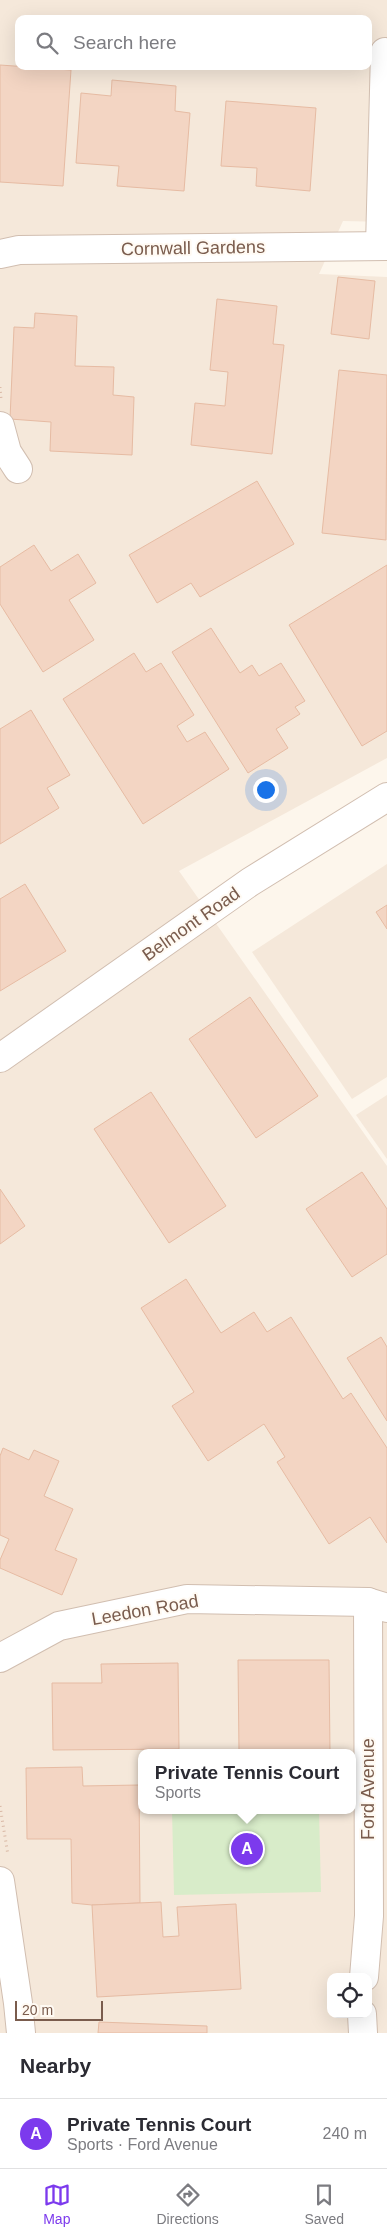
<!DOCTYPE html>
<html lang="en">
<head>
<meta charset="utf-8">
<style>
	body { margin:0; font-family:Arial,sans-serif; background:#f2f2f3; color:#2b2b33 }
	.controls { position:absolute; right:15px; bottom:15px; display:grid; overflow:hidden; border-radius:10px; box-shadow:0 5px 20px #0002 }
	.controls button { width:45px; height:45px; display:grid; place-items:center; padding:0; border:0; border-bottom:1px solid #e1e1e2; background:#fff; color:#2b2b33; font:25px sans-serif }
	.scale { position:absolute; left:15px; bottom:12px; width:88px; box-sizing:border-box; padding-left:5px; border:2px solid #7a5c4d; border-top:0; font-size:14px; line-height:18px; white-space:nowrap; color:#7a5c4d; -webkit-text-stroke:4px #fffaf3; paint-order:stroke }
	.you { position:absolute; left:265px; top:789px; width:18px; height:18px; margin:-12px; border:4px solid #fff; border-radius:50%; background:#1a73e8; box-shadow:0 0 0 8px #1a73e833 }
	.badge { display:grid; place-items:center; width:32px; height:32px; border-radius:50%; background:#7c3aed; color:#fff; font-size:16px; font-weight:700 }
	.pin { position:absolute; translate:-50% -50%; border:2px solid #fff; box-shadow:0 1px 5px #0006 }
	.popup { position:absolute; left:138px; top:1749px; width:218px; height:65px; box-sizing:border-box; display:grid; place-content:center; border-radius:10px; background:#fff; filter:drop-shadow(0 1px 4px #0005); font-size:16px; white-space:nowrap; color:#7c7c81 }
	.popup b { font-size:19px; color:#2b2b33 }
	.popup::after { content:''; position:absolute; left:50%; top:100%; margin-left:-10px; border:10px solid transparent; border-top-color:#fff }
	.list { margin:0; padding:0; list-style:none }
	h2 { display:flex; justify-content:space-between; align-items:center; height:65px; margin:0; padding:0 20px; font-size:21px }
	h2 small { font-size:16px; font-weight:400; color:#7c7c81 }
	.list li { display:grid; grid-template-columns:32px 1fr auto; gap:15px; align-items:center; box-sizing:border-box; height:70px; padding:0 20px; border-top:1px solid #e1e1e2 }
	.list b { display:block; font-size:19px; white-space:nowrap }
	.list p { margin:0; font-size:16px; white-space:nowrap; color:#7c7c81 }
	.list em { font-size:16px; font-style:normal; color:#7c7c81 }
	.icon { flex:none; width:28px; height:28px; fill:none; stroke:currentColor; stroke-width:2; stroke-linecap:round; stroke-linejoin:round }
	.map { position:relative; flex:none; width:387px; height:2033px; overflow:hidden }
	.search { position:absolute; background:#fff; box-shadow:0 5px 20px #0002; left:15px; right:15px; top:15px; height:55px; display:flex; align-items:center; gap:12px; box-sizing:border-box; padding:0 18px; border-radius:10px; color:#7c7c81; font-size:19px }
	.sheet { height:135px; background:#fff }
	nav { display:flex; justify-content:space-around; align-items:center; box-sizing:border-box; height:70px; border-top:1px solid #e1e1e2; background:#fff; font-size:14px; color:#7c7c81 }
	nav a { display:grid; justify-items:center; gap:2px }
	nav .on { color:#7c3aed }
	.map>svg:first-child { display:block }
	.residential { fill:#f5e8da; fill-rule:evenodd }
	.green { fill:#d8ecc9 }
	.building { fill:#f3d5c3; stroke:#e6bba3 }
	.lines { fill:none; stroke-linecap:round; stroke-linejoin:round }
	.minor-casing { stroke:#d1beb0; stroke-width:30 }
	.path { stroke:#d9b8a5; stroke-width:3; stroke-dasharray:1 4; stroke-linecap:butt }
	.minor { stroke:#fff; stroke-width:28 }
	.labels { text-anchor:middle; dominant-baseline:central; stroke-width:4; stroke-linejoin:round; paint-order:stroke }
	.street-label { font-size:18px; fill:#7a5c4d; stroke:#fffaf3 }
</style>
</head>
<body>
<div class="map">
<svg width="387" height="2033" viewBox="0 0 387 2033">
	<rect width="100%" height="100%" fill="#fdf6ec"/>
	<!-- residential -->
	<g class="residential">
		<path d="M0,0H387V222L343,221L319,274L387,277V758L179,871L387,1166V2033H0ZM19,19H368V66H19ZM142,1753H352V1810H142ZM331,1977H368V2014H331Z"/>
		<polygon points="387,864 387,1077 352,1099 252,952"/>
		<polygon points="387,1095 387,1159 356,1115"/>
	</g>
	<!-- green -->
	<polygon class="green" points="172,1810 319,1810 321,1892 174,1895"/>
	<!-- building -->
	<g class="building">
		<polygon points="0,65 71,70 63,186 0,182"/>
		<polygon points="112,80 176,86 175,111 190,113 184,191 117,186 119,166 76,163 81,93 111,96"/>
		<polygon points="226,101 316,108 310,191 256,186 257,168 221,166"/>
		<polygon points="338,277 375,281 369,339 331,334"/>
		<polygon points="217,299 277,306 273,344 284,345 272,454 191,445 195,403 225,406 228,372 210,370"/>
		<polygon points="35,313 77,316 75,366 114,367 113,395 134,397 132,455 50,451 51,422 10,419 14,327 34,328"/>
		<polygon points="339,370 387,375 386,540 322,533"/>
		<polygon points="257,481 294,544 200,597 191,583 157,603 129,555"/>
		<polygon points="34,545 51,571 78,554 96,583 69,600 94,640 43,672 0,604 0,567"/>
		<polygon points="387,565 387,731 362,746 289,625"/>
		<polygon points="211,628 240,673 252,665 259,676 281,663 305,701 295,707 300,714 276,729 288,748 248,773 172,652"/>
		<polygon points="134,653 146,672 161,663 194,715 177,726 187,742 205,732 229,769 143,824 63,699"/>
		<polygon points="31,710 70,775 47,788 59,808 0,844 0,729"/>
		<polygon points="25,884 66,951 0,991 0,899"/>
		<polygon points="387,905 387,929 376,912"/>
		<polygon points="250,997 318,1096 256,1138 189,1039"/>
		<polygon points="151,1092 226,1206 169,1243 94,1129"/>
		<polygon points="362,1172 387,1209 387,1254 352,1277 306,1209"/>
		<polygon points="0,1189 25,1226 0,1244"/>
		<polygon points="186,1279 221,1333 254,1312 267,1332 291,1317 343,1399 351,1393 387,1448 387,1543 370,1517 329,1544 277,1462 285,1457 264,1424 208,1461 172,1406 194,1392 141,1308"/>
		<polygon points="381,1337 387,1347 387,1421 347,1358"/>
		<polygon points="3,1448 29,1460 34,1450 59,1461 44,1496 73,1509 55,1550 77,1559 62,1595 0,1568 0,1560 9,1539 0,1535 0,1456"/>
		<polygon points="238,1660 329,1660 330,1753 239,1753"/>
		<polygon points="178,1663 179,1749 53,1750 52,1683 102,1683 101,1664"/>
		<polygon points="82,1767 83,1786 139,1785 140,1903 92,1905 72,1903 71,1839 27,1839 26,1768"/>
		<polygon points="161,1902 163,1937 179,1936 177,1907 236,1904 241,1989 97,1997 92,1905"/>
		<polygon points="99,2022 207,2026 207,2033 98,2033"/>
	</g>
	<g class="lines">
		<!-- minor casing -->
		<g class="minor-casing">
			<g id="minor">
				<polyline points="380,246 385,52"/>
				<polyline points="0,254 19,250 387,246"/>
				<polyline points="0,426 7,452 18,469"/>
				<polyline points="0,1058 250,882 387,797"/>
				<polyline points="0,1658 59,1626 187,1599 368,1602 387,1608"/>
				<polyline points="0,1881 18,2003 21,2033"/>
				<polyline points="364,1977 369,1916 368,1602"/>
				<polyline points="362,2014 363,2033"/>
			</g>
		</g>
		<!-- path -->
		<g class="path">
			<polyline points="0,387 1,399"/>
			<polyline points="0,1806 8,1855"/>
		</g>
		<!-- minor -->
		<use href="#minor" class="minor"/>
	</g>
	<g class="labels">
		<!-- street labels -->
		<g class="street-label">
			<text transform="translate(193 248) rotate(-1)">Cornwall Gardens</text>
			<text transform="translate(191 924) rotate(-35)">Belmont Road</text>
			<text transform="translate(145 1610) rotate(-10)">Leedon Road</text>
			<text transform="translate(368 1789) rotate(-90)">Ford Avenue</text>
		</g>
	</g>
</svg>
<div class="controls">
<button><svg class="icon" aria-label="locate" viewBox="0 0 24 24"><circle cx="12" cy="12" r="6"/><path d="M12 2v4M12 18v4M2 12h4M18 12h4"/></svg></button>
</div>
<div class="scale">20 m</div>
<div class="you"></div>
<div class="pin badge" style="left:247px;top:1849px">A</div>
<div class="popup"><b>Private Tennis Court</b>Sports</div>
<div class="search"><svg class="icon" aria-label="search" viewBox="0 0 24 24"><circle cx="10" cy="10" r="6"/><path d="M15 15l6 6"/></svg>Search here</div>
</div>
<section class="sheet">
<h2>Nearby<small></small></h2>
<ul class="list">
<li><span class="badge">A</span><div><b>Private Tennis Court</b><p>Sports · Ford Avenue</p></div><em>240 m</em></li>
</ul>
</section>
<nav>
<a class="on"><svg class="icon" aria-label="map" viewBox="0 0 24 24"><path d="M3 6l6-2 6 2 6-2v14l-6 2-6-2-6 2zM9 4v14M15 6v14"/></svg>Map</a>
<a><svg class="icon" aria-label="directions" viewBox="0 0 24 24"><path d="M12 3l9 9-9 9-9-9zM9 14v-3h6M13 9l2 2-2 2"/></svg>Directions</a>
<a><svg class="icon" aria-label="saved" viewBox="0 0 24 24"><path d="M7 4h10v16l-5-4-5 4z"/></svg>Saved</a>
</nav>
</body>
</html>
